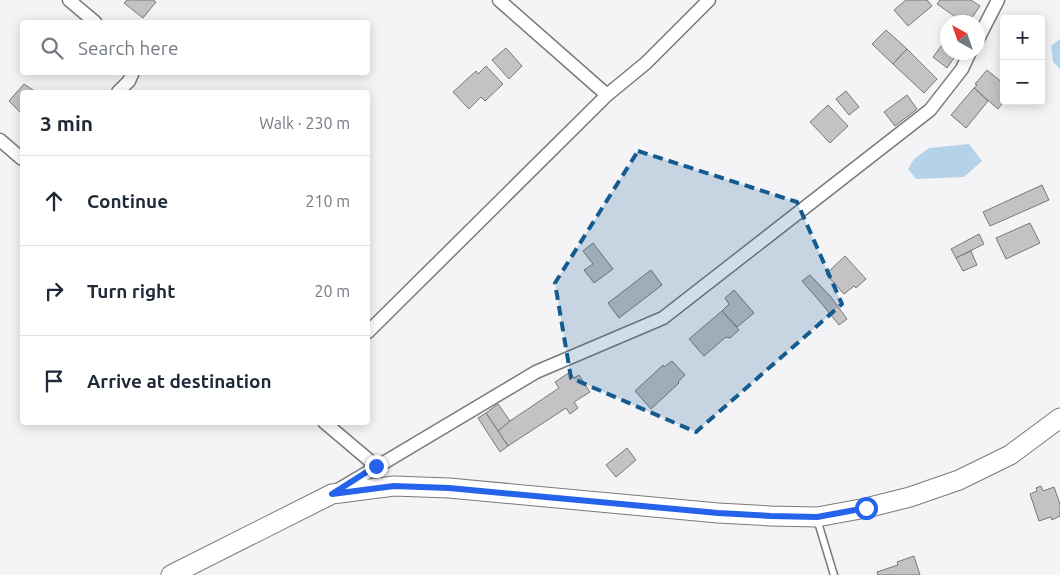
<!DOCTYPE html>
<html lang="en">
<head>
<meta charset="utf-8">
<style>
	body { margin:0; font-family:Ubuntu,sans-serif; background:#f6f6f7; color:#1f2937 }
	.controls { position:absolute; right:15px; top:15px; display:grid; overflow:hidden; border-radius:5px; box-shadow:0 2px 12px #0003 }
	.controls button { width:45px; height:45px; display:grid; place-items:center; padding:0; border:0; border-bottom:1px solid #e0e1e3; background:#fff; color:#1f2937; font:25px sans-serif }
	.compass { position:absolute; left:940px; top:15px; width:45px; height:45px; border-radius:50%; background:#fff; box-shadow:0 2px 12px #0003; rotate:320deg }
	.stop { position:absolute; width:15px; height:15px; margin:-11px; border:4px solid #2563eb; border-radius:50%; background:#fff }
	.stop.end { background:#2563eb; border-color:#fff; box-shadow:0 1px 5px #0008 }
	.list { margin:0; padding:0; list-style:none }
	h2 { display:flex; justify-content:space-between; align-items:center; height:65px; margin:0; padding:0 20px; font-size:21px }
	h2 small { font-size:16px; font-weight:400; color:#747a83 }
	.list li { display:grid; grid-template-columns:32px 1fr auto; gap:15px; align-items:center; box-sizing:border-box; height:90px; padding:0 20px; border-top:1px solid #e0e1e3 }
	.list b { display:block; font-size:19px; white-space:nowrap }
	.list em { font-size:16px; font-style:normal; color:#747a83 }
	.icon { flex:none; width:28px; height:28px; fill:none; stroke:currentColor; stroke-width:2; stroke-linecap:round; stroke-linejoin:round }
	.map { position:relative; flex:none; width:1060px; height:575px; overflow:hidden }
	.search { position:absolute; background:#fff; box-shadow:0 2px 12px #0003; left:20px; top:20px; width:350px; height:55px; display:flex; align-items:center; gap:12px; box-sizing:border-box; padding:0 18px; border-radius:5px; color:#747a83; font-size:19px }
	.panel { position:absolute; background:#fff; box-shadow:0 2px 12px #0003; left:20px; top:90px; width:350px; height:335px; border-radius:5px }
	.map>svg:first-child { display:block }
	.water { fill:#b5d3e8 }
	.building { fill:#c4c2c4; stroke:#797779 }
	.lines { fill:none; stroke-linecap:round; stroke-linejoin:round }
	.lane-casing { stroke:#797a7c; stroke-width:9 }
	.street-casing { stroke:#797a7c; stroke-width:15 }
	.secondary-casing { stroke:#797a7c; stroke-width:21 }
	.lane { stroke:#fff; stroke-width:6 }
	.street { stroke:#fff; stroke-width:12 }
	.secondary { stroke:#fff; stroke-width:19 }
	.route { stroke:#2563eb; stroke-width:6 }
	.marked { fill:#145c90; fill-opacity:0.2; stroke:#145c90; stroke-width:4; stroke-dasharray:10 6; stroke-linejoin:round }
</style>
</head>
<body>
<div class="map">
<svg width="1060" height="575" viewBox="0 0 1060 575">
	<rect width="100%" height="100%" fill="#f4f4f7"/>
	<!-- water -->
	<g class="water">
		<polygon points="1060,39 1060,69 1053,62 1051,46"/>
		<polygon points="969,144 982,161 964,177 916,179 908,169 914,159 929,148"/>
	</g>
	<!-- building -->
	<g class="building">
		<polygon points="127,0 153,0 156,2 143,18 124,3"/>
		<polygon points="906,0 927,0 932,6 908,26 894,10"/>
		<polygon points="940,0 971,0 980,6 969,22 963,22 937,4"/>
		<polygon points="886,30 907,49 893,64 872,44"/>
		<polygon points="948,37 948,52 958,52 947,68 933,57"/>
		<polygon points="506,48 522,66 509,79 492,60"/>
		<polygon points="907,49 937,79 924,93 893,64"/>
		<polygon points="486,66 503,84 485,101 481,97 469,109 453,92 476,71 478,74"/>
		<polygon points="987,70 1004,84 1004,101 998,109 974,88 977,85 975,84"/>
		<polygon points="24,84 36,92 22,92 22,114 9,101"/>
		<polygon points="974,88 988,101 966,128 951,115"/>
		<polygon points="846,91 859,107 849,115 836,99"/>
		<polygon points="907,95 917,109 895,126 884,112"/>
		<polygon points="828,105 848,126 830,143 810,122"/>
		<polygon points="1042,185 1049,200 990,226 983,212"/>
		<polygon points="1030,223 1040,243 1006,259 996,238"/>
		<polygon points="979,234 984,244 956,258 951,249"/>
		<polygon points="593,243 613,269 594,283 584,270 593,264 583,251"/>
		<polygon points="971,251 977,265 963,271 956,258"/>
		<polygon points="845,256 866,279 856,288 854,286 844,294 826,274"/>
		<polygon points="651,270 662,285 619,318 608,303"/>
		<polygon points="810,275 831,297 847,319 839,325 822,304 802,281"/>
		<polygon points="734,290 754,313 737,327 722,311 729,304 725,298"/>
		<polygon points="722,311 739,330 730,338 726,337 704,356 689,339"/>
		<polygon points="672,361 685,375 678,382 679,383 651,409 635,391 663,365 664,367"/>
		<polygon points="570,372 574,378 579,375 590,392 574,402 578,408 570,414 566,408 508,446 498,431 510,421 559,388 555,382"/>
		<polygon points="498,404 510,421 498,431 486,413"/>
		<polygon points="486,413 508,446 500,452 478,418"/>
		<polygon points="627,448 636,460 616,477 606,465"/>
		<polygon points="1041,486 1043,491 1054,487 1060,504 1060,516 1052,520 1051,517 1039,521 1030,494 1037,491 1036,488"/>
		<polygon points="914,556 920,575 878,575 877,572 898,565 897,562"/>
	</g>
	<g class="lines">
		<!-- lane casing -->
		<g class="lane-casing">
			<polyline id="lane" points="817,519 834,575"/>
		</g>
		<!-- street casing -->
		<g class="street-casing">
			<g id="street">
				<polyline points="69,0 95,22"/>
				<polyline points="499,0 607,95"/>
				<polyline points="978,39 998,0"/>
				<polyline points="118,92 129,81 133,72"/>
				<polyline points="0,140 22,159"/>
				<polyline points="368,332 607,95 646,63 709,0"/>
				<polyline points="324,422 376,466"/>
				<polyline points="338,490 536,372 663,318 930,110 962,69 970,52"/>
			</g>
		</g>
		<!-- secondary casing -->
		<g class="secondary-casing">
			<polyline id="secondary" points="171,575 332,494 394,486 449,488 718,513 771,516 817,517 866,508 910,497 959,480 1010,455 1060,418"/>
		</g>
		<!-- lane -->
		<use href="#lane" class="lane"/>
		<!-- street -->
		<use href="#street" class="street"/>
		<!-- secondary -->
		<use href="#secondary" class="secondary"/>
	</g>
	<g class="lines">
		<!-- route -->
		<polyline class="route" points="376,466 332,494 394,486 449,488 718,513 771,516 817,517 866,508"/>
	</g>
	<!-- marked area -->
	<path class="marked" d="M638,151L797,202L842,304L696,432L571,378L555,283Z"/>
</svg>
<div class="controls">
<button>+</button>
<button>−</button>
</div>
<svg class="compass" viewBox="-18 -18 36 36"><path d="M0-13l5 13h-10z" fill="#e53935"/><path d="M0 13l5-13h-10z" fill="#747a83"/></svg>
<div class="stop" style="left:866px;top:508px"></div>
<div class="stop end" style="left:376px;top:466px"></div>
<div class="search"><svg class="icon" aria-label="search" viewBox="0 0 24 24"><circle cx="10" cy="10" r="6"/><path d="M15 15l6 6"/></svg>Search here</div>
<section class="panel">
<h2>3 min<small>Walk · 230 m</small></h2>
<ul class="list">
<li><svg class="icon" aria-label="ahead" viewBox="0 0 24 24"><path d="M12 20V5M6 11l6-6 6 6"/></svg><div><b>Continue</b></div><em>210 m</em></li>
<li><svg class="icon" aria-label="right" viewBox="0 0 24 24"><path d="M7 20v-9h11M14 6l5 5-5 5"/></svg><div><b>Turn right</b></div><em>20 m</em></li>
<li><svg class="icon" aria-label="arrive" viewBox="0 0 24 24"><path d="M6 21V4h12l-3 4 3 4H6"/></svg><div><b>Arrive at destination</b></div></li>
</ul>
</section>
</div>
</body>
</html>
